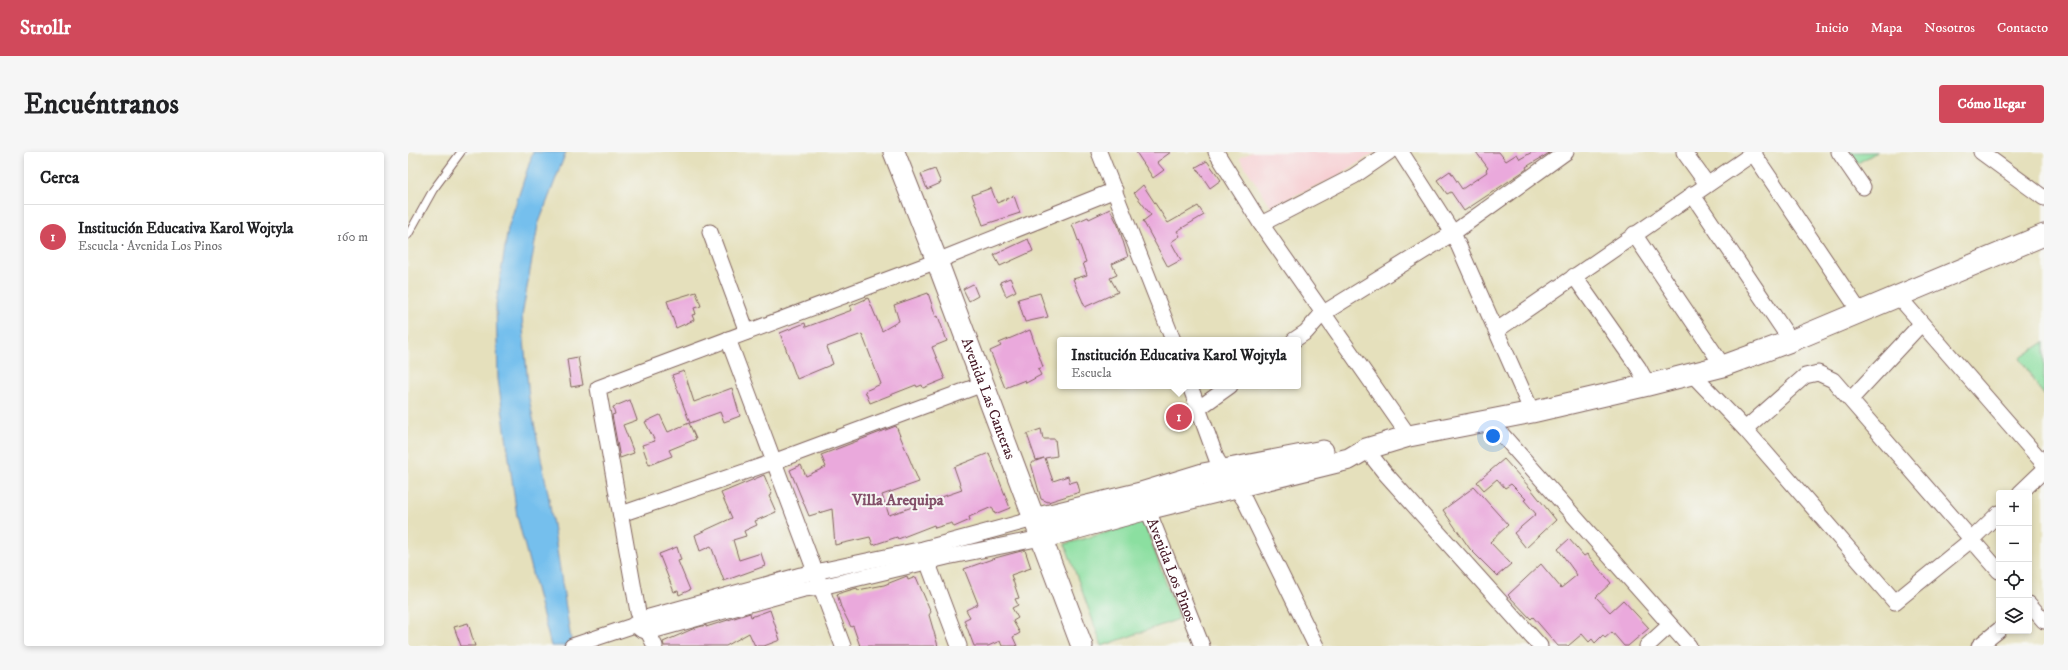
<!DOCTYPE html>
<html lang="es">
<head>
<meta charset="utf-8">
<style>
	body { margin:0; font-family:"IM FELL DW Pica",serif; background:#f6f6f6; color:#202124 }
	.controls { position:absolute; right:12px; bottom:12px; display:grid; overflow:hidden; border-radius:4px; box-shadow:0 2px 6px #0003 }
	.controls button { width:36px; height:36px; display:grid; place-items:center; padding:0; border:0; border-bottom:1px solid #e0e0e0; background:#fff; color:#202124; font:20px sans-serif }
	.you { position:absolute; left:1085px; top:284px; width:14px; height:14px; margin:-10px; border:3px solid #fff; border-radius:50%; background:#1a73e8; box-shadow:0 0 0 6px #1a73e833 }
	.badge { display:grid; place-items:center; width:26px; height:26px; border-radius:50%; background:#d1495b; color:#fff; font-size:13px; font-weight:700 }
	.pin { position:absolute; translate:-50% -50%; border:2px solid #fff; box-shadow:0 1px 4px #0006 }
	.popup { position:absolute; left:649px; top:185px; width:244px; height:52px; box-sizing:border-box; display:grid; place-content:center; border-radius:4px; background:#fff; filter:drop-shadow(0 1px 3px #0005); font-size:13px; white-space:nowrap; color:#757577 }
	.popup b { font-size:15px; color:#202124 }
	.popup::after { content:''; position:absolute; left:50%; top:100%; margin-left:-8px; border:8px solid transparent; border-top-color:#fff }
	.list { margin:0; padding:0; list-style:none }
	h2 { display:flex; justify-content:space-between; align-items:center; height:52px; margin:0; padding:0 16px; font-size:17px }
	h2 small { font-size:13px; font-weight:400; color:#757577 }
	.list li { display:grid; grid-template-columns:26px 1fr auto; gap:12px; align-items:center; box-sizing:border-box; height:64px; padding:0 16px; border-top:1px solid #e0e0e0 }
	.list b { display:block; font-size:15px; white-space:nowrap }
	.list p { margin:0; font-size:13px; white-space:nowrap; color:#757577 }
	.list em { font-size:13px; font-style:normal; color:#757577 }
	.icon { flex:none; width:22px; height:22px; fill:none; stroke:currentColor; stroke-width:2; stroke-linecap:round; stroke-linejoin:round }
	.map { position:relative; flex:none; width:1636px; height:494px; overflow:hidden; border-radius:4px }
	header { display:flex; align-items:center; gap:24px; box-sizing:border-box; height:56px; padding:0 20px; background:#d1495b; color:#fff }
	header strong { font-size:19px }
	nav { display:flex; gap:22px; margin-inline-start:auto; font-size:14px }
	.intro { display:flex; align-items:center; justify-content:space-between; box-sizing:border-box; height:96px; padding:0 24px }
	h1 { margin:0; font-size:28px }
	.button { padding:10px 18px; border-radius:4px; background:#d1495b; color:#fff; font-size:14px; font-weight:700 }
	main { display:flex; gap:24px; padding:0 24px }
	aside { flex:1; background:#fff; border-radius:4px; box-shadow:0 2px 6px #0003 }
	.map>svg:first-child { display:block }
	.built { fill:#f7cfd3 }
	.green { fill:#8bdfa0; stroke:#6a7f66 }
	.water { fill:#74bfed; stroke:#5f6f8c }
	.building { fill:#eaa9dc }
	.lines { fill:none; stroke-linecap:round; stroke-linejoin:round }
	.lane-casing { stroke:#80635e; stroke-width:9 }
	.street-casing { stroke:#80635e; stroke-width:17 }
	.secondary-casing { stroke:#80635e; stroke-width:23 }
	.lane { stroke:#fff; stroke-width:7 }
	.street { stroke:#fff; stroke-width:15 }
	.secondary { stroke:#fff; stroke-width:21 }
	.labels { text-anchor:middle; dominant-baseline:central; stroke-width:4; stroke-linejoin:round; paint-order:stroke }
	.street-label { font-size:15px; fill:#4a1f2b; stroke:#f6f6f2 }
	.neighbourhood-label { font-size:16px; font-weight:bold; fill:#824f69; stroke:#f6f6f2 }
</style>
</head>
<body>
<header>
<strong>Strollr</strong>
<nav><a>Inicio</a><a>Mapa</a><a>Nosotros</a><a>Contacto</a></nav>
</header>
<div class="intro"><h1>Encuéntranos</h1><a class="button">Cómo llegar</a></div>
<main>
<aside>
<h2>Cerca<small></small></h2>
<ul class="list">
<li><span class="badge">1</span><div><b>Institución Educativa Karol Wojtyla</b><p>Escuela · Avenida Los Pinos</p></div><em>160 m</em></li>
</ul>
</aside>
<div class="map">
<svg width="1636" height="494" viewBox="0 0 1636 494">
	<rect width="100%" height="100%" fill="#f6f6f2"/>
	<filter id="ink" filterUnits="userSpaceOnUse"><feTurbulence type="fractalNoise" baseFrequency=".025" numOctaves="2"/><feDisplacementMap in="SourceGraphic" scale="8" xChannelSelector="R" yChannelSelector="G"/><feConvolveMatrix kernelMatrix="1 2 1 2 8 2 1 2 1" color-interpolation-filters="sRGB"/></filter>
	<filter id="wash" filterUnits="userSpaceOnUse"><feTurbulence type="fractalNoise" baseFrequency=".012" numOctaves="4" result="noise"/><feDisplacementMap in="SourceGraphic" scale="16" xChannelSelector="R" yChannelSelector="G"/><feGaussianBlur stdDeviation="0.9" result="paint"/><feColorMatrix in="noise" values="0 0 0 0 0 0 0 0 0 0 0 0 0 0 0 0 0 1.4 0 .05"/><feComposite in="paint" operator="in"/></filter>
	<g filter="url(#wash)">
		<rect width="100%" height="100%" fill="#e5e0bc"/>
		<!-- built -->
		<polygon class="built" points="844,0 968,0 926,26 863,54 831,6"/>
		<!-- green -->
		<g class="green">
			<polygon points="1440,0 1469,0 1448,12"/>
			<polygon points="1636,190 1636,244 1612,206"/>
			<polygon points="736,370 771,467 694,494 657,392"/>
		</g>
		<!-- water -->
		<polygon class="water" points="125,0 158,0 130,73 114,164 121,246 140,341 164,494 143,494 109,364 90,227 88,153 100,76"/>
		<g id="blocks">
			<!-- building -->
			<g class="building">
				<polygon points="728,0 763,0 749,10 756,18 745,26"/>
				<polygon points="1068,0 1091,0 1098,9 1109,2 1112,7 1124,0 1143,0 1118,15 1119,17 1056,59 1043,40 1039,42 1029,28 1042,19 1054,37 1079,20 1078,18 1080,16"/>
				<polygon points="799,9 813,28 802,36 788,15"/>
				<polygon points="527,17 533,31 519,37 513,22"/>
				<polygon points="735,33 760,71 790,54 796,63 769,79 772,84 763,90 773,108 760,115 735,69 743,63 726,41"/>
				<polygon points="583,36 589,51 606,44 612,61 575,73 564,43"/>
				<polygon points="702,57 710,73 720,105 704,112 709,123 702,126 710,140 677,155 665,127 679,123 675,111 678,110 664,72 680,65 681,67"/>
				<polygon points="620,87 625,99 592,114 586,103"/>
				<polygon points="602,126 608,139 598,144 592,130"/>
				<polygon points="565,132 570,144 561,149 555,137"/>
				<polygon points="288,140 293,154 286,156 288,162 284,163 286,168 268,176 259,149"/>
				<polygon points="520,141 528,165 530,164 539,189 524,195 537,227 515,236 514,233 509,235 508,233 462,251 457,239 473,232 454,182 419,195 425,212 389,227 372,181 397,171 398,175 444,158 442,154 460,146 474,179 491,169 486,153"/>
				<polygon points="632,141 640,165 617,170 610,147"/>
				<polygon points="622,178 635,215 630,217 633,223 618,231 617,228 597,236 582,199 593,194 591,191"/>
				<polygon points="170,205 175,233 163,235 159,207"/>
				<polygon points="276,219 286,250 324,236 332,264 316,270 312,260 282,271 264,223"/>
				<polygon points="222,248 229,268 215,273 226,301 212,306 204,263 207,262 205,255"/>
				<polygon points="252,263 260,280 281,271 288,287 261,298 264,304 241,313 234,293 247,289 237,270"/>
				<polygon points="488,274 511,330 474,343 481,363 554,338 546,315 581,301 602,356 587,362 584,355 561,365 562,368 546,375 544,371 527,376 526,373 490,387 489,385 465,393 462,385 427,393 424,357 401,364 382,318 393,313 398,324 418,315 413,303"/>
				<polygon points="633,277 635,287 647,287 649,304 637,306 645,329 660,324 662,331 669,329 672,340 640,350 633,347 623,311 636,306 628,308 619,282"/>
				<polygon points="1096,307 1123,337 1148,368 1118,396 1106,381 1128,362 1116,348 1118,347 1103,332 1097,336 1089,327 1076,338 1069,330"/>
				<polygon points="356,323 364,342 361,344 368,360 347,369 349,373 336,379 338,384 325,388 331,408 353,401 357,414 316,429 303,394 292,399 287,383 324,366 313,341"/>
				<polygon points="1066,335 1100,373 1082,390 1103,412 1089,424 1062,397 1035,358"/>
				<polygon points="1161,387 1176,404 1179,402 1203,431 1188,445 1202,460 1215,448 1241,476 1220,494 1216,494 1204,480 1197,486 1195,483 1187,491 1184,487 1181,490 1174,482 1160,494 1150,494 1125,465 1123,467 1100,443 1133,412 1153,436 1169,423 1150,397"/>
				<polygon points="269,395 273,408 270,409 282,438 271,443 270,439 266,440 251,402"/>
				<polygon points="617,398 623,416 603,423 611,446 607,447 610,453 604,456 610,466 605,469 612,481 605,485 609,494 594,494 592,489 580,494 566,494 556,468 562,465 558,458 570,452 556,417 587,406"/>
				<polygon points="499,424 500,428 508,425 523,460 521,463 530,494 452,494 445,474 443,475 433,455 429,442 449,436 450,438 476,433"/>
				<polygon points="362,458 372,488 356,494 347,494 341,481 318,494 256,494 255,490 287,476 298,473 298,475 342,461 343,465"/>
				<polygon points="60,471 67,494 53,494 46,475"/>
			</g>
		</g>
	</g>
	<g filter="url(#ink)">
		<use href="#blocks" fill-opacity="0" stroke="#80635e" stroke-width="1"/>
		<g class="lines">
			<!-- lane casing -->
			<g class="lane-casing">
				<polyline id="lane" points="0,83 25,38 53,0"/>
			</g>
			<!-- street casing -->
			<g class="street-casing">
				<g id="street">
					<polyline points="691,0 765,188"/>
					<polyline points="808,0 853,72 1001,284"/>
					<polyline points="993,0 1045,81 1124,260"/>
					<polyline points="1276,0 1299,32"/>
					<polyline points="1431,0 1455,35"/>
					<polyline points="1573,0 1636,46"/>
					<polyline points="1345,1 1452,160"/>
					<polyline points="1284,42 1383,189"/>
					<polyline points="853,72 946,24 981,0"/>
					<polyline points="302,80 339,180"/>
					<polyline points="1226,82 1315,214"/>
					<polyline points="1166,124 1230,215 1240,233"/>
					<polyline points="1490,144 1636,312"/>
					<polyline points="1089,178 1347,0"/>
					<polyline points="320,187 435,494"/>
					<polyline points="886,188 898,180 914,162 1045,81 1158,0"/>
					<polyline points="1284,222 1337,277 1487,450 1563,388 1591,361"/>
					<polyline points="782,234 809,308 837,349 908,494"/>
					<polyline points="1443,247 1513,172"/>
					<polyline points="791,256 822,234"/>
					<polyline points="1082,269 1281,494"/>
					<polyline points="1337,277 1397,224 1410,221 1425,228 1591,419"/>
					<polyline points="958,297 976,320 1132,494"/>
					<polyline points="1612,341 1636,318"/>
					<path id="s1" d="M736,348L794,494"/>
					<polyline points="213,362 365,310 575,232"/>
					<polyline points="516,401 551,494"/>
					<polyline points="1621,452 1636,469"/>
					<polyline points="232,477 240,480 396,437 413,435 539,405 633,386"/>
					<polyline points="164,494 224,474 234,467 393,423 515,397 626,367"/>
					<polyline points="247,494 230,460 190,236 529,109 707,38"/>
					<polyline points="1239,494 1262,473"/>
					<polyline points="1571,494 1591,478"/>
				</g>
			</g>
			<!-- secondary casing -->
			<g class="secondary-casing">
				<g id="secondary">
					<path id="s2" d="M486,0L529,109L674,494"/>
					<polyline points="626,367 733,341 795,322 915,299"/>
					<polyline points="633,386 739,357 941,307 958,297 1001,284 1124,260 1240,233 1315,214 1383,189 1636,83"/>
				</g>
			</g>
			<!-- lane -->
			<use href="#lane" class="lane"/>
			<!-- street -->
			<use href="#street" class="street"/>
			<!-- secondary -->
			<use href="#secondary" class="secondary"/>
		</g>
	</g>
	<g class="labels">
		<!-- street labels -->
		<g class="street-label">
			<text stroke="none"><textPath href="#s2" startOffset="264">Avenida Las Canteras</textPath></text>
			<text stroke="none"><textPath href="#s1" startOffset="75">Avenida Los Pinos</textPath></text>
		</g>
		<!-- neighbourhood labels -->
		<g class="neighbourhood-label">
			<text x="490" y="348">Villa Arequipa</text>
		</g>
	</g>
</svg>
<div class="controls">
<button>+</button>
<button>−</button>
<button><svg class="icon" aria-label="locate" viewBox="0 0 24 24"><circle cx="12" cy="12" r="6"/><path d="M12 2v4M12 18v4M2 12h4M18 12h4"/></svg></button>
<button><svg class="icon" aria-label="layers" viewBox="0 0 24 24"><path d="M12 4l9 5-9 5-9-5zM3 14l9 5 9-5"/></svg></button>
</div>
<div class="you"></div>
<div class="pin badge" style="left:771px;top:265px">1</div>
<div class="popup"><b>Institución Educativa Karol Wojtyla</b>Escuela</div>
</div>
</main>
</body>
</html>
